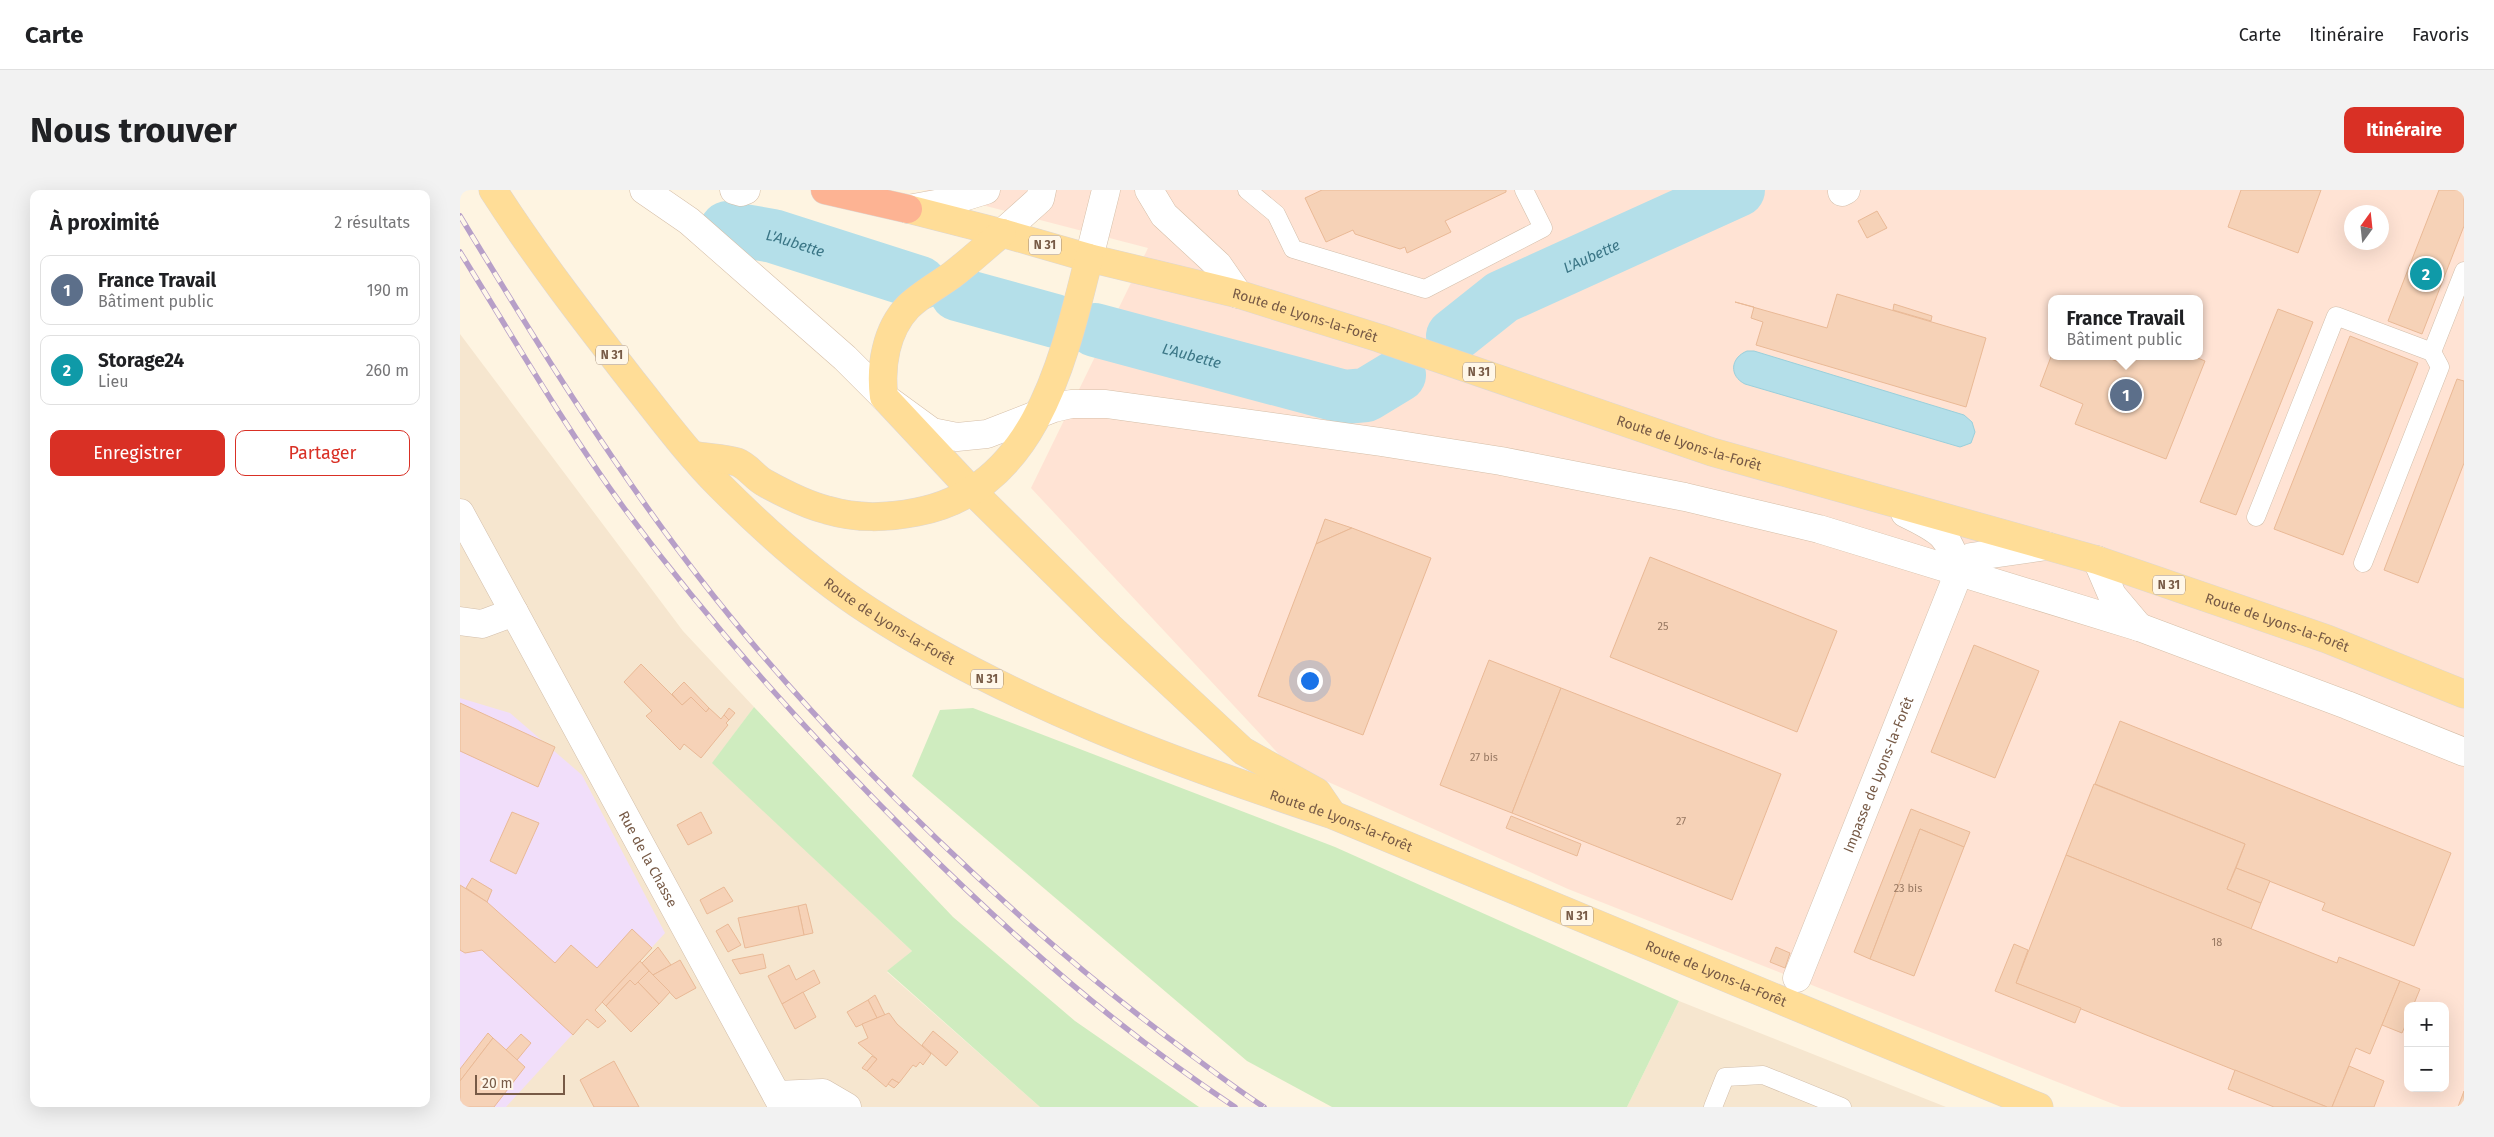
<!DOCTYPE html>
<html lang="fr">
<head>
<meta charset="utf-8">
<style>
	body { margin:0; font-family:"Fira Sans",sans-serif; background:#f2f2f2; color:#202124 }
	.controls { position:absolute; right:15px; bottom:15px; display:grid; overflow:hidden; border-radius:10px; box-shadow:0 5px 20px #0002 }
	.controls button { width:45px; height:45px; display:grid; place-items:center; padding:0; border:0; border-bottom:1px solid #e0e0e0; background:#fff; color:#202124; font:25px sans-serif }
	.compass { position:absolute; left:1884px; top:15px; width:45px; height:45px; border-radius:50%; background:#fff; box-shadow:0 5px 20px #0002; rotate:15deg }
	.scale { position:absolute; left:15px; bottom:12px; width:90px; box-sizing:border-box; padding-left:5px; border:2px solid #775a46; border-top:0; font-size:14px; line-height:18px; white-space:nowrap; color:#775a46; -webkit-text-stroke:4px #fff7e9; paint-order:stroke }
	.you { position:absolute; left:849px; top:490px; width:18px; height:18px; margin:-12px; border:4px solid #fff; border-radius:50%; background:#1a73e8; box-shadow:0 0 0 8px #1a73e833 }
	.badge { display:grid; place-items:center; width:32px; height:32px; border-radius:50%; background:#d93025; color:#fff; font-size:16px; font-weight:700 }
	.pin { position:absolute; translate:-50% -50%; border:2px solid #fff; box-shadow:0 1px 5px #0006 }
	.popup { position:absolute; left:1588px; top:105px; width:155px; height:65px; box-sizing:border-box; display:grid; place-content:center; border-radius:10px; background:#fff; filter:drop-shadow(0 1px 4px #0005); font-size:16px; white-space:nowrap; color:#757577 }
	.popup b { font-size:19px; color:#202124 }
	.popup::after { content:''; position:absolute; left:50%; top:100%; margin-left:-10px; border:10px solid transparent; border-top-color:#fff }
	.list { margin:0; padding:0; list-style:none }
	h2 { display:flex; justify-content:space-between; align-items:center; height:65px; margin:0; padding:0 20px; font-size:21px }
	h2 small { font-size:16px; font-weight:400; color:#757577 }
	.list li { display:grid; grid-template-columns:32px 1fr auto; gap:15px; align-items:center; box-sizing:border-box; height:70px; margin:0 10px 10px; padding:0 10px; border:1px solid #e0e0e0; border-radius:10px }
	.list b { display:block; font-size:19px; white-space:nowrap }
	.list p { margin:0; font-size:16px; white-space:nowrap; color:#757577 }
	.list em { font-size:16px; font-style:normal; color:#757577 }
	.actions { display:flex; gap:10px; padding:15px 20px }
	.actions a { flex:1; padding:11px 0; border:1px solid #d93025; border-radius:10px; text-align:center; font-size:18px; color:#d93025 }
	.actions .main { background:#d93025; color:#fff }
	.map { position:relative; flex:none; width:2004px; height:917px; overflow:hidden; border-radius:10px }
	header { display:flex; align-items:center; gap:30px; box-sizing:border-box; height:70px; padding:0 25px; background:#fff; border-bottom:1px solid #e0e0e0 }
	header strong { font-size:24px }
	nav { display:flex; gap:28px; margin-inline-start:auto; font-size:18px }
	.intro { display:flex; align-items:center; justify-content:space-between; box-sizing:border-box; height:120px; padding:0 30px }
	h1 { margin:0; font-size:35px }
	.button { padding:12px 22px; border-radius:10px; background:#d93025; color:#fff; font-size:18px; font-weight:700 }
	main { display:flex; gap:30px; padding:0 30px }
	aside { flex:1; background:#fff; border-radius:10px; box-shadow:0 5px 20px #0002 }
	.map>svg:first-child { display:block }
	.residential { fill:#f6e6cf }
	.commercial { fill:#ffe3d4; fill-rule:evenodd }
	.education { fill:#f1defa }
	.green { fill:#cfecbf }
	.water { fill:#b4dfe9; stroke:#9acfdb }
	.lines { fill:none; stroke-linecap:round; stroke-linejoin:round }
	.river { stroke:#b4dfe9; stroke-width:54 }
	.building { fill:#f6d2b7; stroke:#e9b996 }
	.lane-casing { stroke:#d2beaa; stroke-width:19 }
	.street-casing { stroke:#d2beaa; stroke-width:29 }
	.secondary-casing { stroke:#d5bea7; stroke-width:29 }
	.primary-casing { stroke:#ded7d3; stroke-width:29 }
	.highway-casing { stroke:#ded7d3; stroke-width:29 }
	.lane { stroke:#fff; stroke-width:18 }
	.street { stroke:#fff; stroke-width:28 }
	.secondary { stroke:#fff; stroke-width:28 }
	.primary { stroke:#ffdd97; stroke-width:28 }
	.highway { stroke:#fdb393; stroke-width:28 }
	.rail-casing { stroke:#b79fc8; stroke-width:5.5 }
	.rail { stroke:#fff7e9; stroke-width:4; stroke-dasharray:11; stroke-linecap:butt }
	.labels { text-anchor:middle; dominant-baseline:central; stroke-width:4; stroke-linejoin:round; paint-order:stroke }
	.number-label { font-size:11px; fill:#977862 }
	.shield { fill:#fff7e9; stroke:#a08977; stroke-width:1 }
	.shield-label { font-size:12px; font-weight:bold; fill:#775a46 }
	.street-label { font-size:14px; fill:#775a46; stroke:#fff7e9 }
	.water-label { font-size:15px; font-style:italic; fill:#3b7686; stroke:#fff7e9 }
</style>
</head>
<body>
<header>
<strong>Carte</strong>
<nav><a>Carte</a><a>Itinéraire</a><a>Favoris</a></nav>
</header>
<div class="intro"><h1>Nous trouver</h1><a class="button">Itinéraire</a></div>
<main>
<aside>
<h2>À proximité<small>2 résultats</small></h2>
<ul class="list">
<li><span class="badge" style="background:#5c6f8a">1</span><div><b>France Travail</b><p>Bâtiment public</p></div><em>190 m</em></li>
<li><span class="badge" style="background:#0f9aa8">2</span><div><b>Storage24</b><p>Lieu</p></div><em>260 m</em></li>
</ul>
<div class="actions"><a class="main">Enregistrer</a><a>Partager</a></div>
</aside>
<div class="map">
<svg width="2004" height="917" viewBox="0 0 2004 917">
	<rect width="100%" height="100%" fill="#fef4e1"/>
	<!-- residential -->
	<g class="residential">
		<polygon points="0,144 223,441 294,517 253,573 452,761 427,782 580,917 0,917"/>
		<polygon points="1219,811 1486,917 1167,917"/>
	</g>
	<!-- commercial -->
	<path class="commercial" d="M464,0H2004V917H1661L1108,699L828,574L571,298L688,58ZM1892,22H1922V52H1892ZM1592,109H1740V166H1592ZM1948,816H1985V898H1948Z"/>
	<!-- education -->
	<polygon class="education" points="0,508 50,523 122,585 205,743 46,917 0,917"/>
	<!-- green -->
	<g class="green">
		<polygon points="294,517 493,727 615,831 739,917 580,917 427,781 452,761 252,573"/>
		<polygon points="513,518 875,657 1219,811 1167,917 872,917 787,871 452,586 480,520"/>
	</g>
	<!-- water -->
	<path class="water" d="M1287,161H1294L1504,225L1512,232L1515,242L1511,253L1500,257L1285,194C1269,186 1270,168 1287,161Z"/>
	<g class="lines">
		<!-- river -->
		<g class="river">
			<path id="s1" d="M267,38L313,46L460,93"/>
			<polyline points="497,104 595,131"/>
			<path id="s2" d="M635,140L885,207L906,205L939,185"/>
			<path id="s3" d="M993,146L1042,107L1278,0"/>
		</g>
	</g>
	<!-- building -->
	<g class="building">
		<polygon points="862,0 1046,0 1046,2 985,31 991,42 947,63 945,57 940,59 895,44 893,40 866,52 845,8"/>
		<polygon points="1781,0 1861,0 1838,63 1768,37"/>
		<polygon points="1979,0 2004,0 2004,36 1962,144 1928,131"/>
		<polygon points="1417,21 1427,38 1407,48 1398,31"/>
		<polygon points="1377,104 1526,148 1506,217 1296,155 1303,132 1291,128 1294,117 1275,112 1367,138"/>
		<polygon points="1434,114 1472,126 1471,131 1433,120"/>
		<polygon points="1818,119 1853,132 1776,325 1740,312"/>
		<polygon points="1890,146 1958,173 1883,365 1814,339"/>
		<polygon points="1592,164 1592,166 1643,166 1669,176 1673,166 1733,166 1745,171 1706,269 1615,234 1623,214 1580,196"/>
		<polygon points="1997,189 2004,191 2004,273 1958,393 1924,380"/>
		<polygon points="865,329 892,338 856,354"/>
		<polygon points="892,338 971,368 903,545 798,506 856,354"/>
		<polygon points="1190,367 1377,441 1337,542 1150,467"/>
		<polygon points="1514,455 1579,481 1535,588 1471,562"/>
		<polygon points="1029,470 1101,498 1052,623 980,595"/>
		<polygon points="181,474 222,515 231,507 246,522 249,518 261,529 264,525 269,530 266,533 268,535 241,568 224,554 220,560 186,526 192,521 164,492"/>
		<polygon points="224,492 249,518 246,522 231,507 222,515 212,504"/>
		<polygon points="1101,498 1321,584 1272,710 1052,623"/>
		<polygon points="0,513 95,557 78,597 0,561"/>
		<polygon points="269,518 275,523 269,530 264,525"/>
		<polygon points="1660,531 1991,663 1954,756 1862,720 1865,713 1776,678 1785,654 1635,594"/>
		<polygon points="1634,594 1785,654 1767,699 1801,713 1791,739 1606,665"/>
		<polygon points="1451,619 1510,642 1504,657 1460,639 1410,769 1394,762"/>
		<polygon points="52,622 79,633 56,684 30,671"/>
		<polygon points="241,622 252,643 228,655 217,635"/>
		<polygon points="1051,626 1121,654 1117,666 1046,638"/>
		<polygon points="1460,639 1504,657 1454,786 1410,769"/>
		<polygon points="1606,665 1877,773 1879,767 1940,791 1910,864 1896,858 1872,917 1867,917 1556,793"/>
		<polygon points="1776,678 1810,691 1801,713 1767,699"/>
		<polygon points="12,688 32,700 27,712 6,698"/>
		<polygon points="0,695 27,712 95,773 111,755 137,778 172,739 192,758 135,820 146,831 138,838 127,829 113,845 22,760 5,763 0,760"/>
		<polygon points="264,697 273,711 247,724 240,710"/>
		<polygon points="346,714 353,743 344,745 338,716"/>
		<polygon points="338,716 344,745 285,758 278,728"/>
		<polygon points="268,734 281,755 268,762 256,741"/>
		<polygon points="1554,754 1568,760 1556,793 1621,818 1615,833 1535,801"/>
		<polygon points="198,757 211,775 193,785 182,773"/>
		<polygon points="1316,757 1330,763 1325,778 1310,772"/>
		<polygon points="303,764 306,778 280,784 272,770"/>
		<polygon points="220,770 236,798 216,809 193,785"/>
		<polygon points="180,771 189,781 175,795 170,790 146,816 142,812"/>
		<polygon points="329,775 336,790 354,780 360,793 322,814 308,786"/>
		<polygon points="189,781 210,802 199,814 178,792"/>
		<polygon points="170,790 175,795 178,792 199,814 171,842 146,816"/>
		<polygon points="1940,791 1960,799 1953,816 1948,816 1948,829 1942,843 1922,835"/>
		<polygon points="343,802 356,827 335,839 322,814"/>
		<polygon points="415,805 425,825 417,828 408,810"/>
		<polygon points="408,810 417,828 396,837 387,822"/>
		<polygon points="429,823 437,834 471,864 463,875 460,872 456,877 453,875 439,893 432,889 426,897 407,881 417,869 398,853 408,848 402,834"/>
		<polygon points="473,841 498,862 486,876 462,855"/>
		<polygon points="28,843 33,848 0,891 0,879"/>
		<polygon points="61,844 71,853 57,870 46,860"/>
		<polygon points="33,848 65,877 34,917 0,917 0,891"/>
		<polygon points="412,866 417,869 407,881 402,878"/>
		<polygon points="154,871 179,917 134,917 120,890"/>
		<polygon points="1889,876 1924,891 1914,917 1872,917"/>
		<polygon points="1775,880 1867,917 1814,917 1768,899"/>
		<polygon points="432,889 439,893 434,898 428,894"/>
		<polygon points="2004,901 2004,917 1998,917"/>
	</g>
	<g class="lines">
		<!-- lane casing -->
		<g class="lane-casing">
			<g id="lane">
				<polyline points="787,0 816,24 833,59 965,99 1083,38 1064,0"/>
				<polyline points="1796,327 1876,126 1972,162"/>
				<polyline points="1903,373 1980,177 1972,162 2004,81"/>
				<polyline points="1253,917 1265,887 1303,885 1382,917"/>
			</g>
		</g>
		<!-- street casing -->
		<g class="street-casing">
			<g id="street">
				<polyline points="1382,2 1386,0"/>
				<polyline points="0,323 54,422 22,434 0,431"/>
				<path d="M1445,323C1480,341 1488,342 1499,382L1511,367L1587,356"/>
				<polyline points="1637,370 1652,405 1679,437"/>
				<path id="s4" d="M54,422L323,917"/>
				<path id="s5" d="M1337,788L1499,382"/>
				<polyline points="317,905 363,903 387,917"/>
			</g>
		</g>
		<!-- secondary casing -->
		<g class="secondary-casing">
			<g id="secondary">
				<polyline points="184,0 229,31 385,168 424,207 472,242 497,247 527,244 594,218 611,214 646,214 921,252 1041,271 1225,307 1359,339 1679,437 1887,515 2004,562"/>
				<polyline points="274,0 281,2 286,0"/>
				<polyline points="689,0 704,25 758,75 778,104"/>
				<polyline points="448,19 487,12 526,0"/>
				<polyline points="542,43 580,9 582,0"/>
				<polyline points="629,68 646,0"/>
			</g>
		</g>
		<!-- primary casing -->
		<g class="primary-casing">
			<g id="primary">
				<path id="s6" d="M33,0C76,67 124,129 173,192C201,227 228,264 260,296C305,341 355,386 409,421C549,512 715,573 873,625L1579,917"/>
				<path id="s7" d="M448,19L542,43L629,68L778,104L919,148L1252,262L1637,370L1867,449L2004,504"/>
				<path d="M542,43C525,57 509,72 492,85C478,95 460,105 448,117C426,140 420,176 424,207L512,301L650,437L783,561L857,602L870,621"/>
				<path d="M232,265C247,268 263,268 277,272C288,276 295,288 305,293C323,303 347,315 367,320C398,329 426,328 457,322C576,300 604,168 629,68"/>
			</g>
		</g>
		<!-- highway casing -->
		<g class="highway-casing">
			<polyline id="highway" points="365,0 448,19"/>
		</g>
		<!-- lane -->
		<use href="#lane" class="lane"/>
		<!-- street -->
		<use href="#street" class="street"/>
		<!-- secondary -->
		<use href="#secondary" class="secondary"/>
		<!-- primary -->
		<use href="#primary" class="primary"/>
		<!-- highway -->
		<use href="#highway" class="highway"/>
		<!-- rail casing -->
		<g class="rail-casing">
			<g id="rail">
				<path d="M0,26C75,150 150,272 238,386C336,513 450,628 569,734C621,780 674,823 730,864C754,882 779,901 804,917"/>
				<path d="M0,62C53,147 104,236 164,318C251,436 348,544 453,648C553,747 657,839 775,917"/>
			</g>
		</g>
		<!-- rail -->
		<use href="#rail" class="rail"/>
	</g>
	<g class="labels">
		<!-- number labels -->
		<g class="number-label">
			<text x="1203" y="436">25</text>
			<text x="1024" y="567">27 bis</text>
			<text x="1221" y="631">27</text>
			<text x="1448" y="698">23 bis</text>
			<text x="1757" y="752">18</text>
		</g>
		<!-- shield labels -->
		<g class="shield">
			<rect x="569" y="45.5" width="32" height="19" rx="4"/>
			<rect x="136" y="155.5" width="32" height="19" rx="4"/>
			<rect x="1003" y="172.5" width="32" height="19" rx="4"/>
			<rect x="1693" y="385.5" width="32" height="19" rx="4"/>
			<rect x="511" y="479.5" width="32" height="19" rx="4"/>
			<rect x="1101" y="716.5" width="32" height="19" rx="4"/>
		</g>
		<g class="shield-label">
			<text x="585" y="55">N 31</text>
			<text x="152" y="165">N 31</text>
			<text x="1019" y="182">N 31</text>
			<text x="1709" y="395">N 31</text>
			<text x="527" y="489">N 31</text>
			<text x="1117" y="726">N 31</text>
		</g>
		<!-- street labels -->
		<g class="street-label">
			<text stroke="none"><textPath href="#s7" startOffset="411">Route de Lyons-la-Forêt</textPath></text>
			<text stroke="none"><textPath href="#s7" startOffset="816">Route de Lyons-la-Forêt</textPath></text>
			<text stroke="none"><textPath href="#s6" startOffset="591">Route de Lyons-la-Forêt</textPath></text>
			<text stroke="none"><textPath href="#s7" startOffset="1431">Route de Lyons-la-Forêt</textPath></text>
			<text stroke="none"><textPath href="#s5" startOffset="219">Impasse de Lyons-la-Forêt</textPath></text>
			<text stroke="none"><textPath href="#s6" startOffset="1086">Route de Lyons-la-Forêt</textPath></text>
			<text stroke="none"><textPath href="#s4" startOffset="281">Rue de la Chasse</textPath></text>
			<text stroke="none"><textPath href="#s6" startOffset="1491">Route de Lyons-la-Forêt</textPath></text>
		</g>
		<!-- water labels -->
		<g class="water-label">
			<text stroke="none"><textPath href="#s1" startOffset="70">L'Aubette</textPath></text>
			<text stroke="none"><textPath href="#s3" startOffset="161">L'Aubette</textPath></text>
			<text stroke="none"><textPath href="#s2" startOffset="100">L'Aubette</textPath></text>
		</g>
	</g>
</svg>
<div class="controls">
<button>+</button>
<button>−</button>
</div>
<svg class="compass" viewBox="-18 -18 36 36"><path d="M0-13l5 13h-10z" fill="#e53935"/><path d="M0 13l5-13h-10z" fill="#757577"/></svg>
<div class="scale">20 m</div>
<div class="you"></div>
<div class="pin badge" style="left:1666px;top:205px;background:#5c6f8a">1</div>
<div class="popup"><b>France Travail</b>Bâtiment public</div>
<div class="pin badge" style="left:1966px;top:84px;background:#0f9aa8">2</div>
</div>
</main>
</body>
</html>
